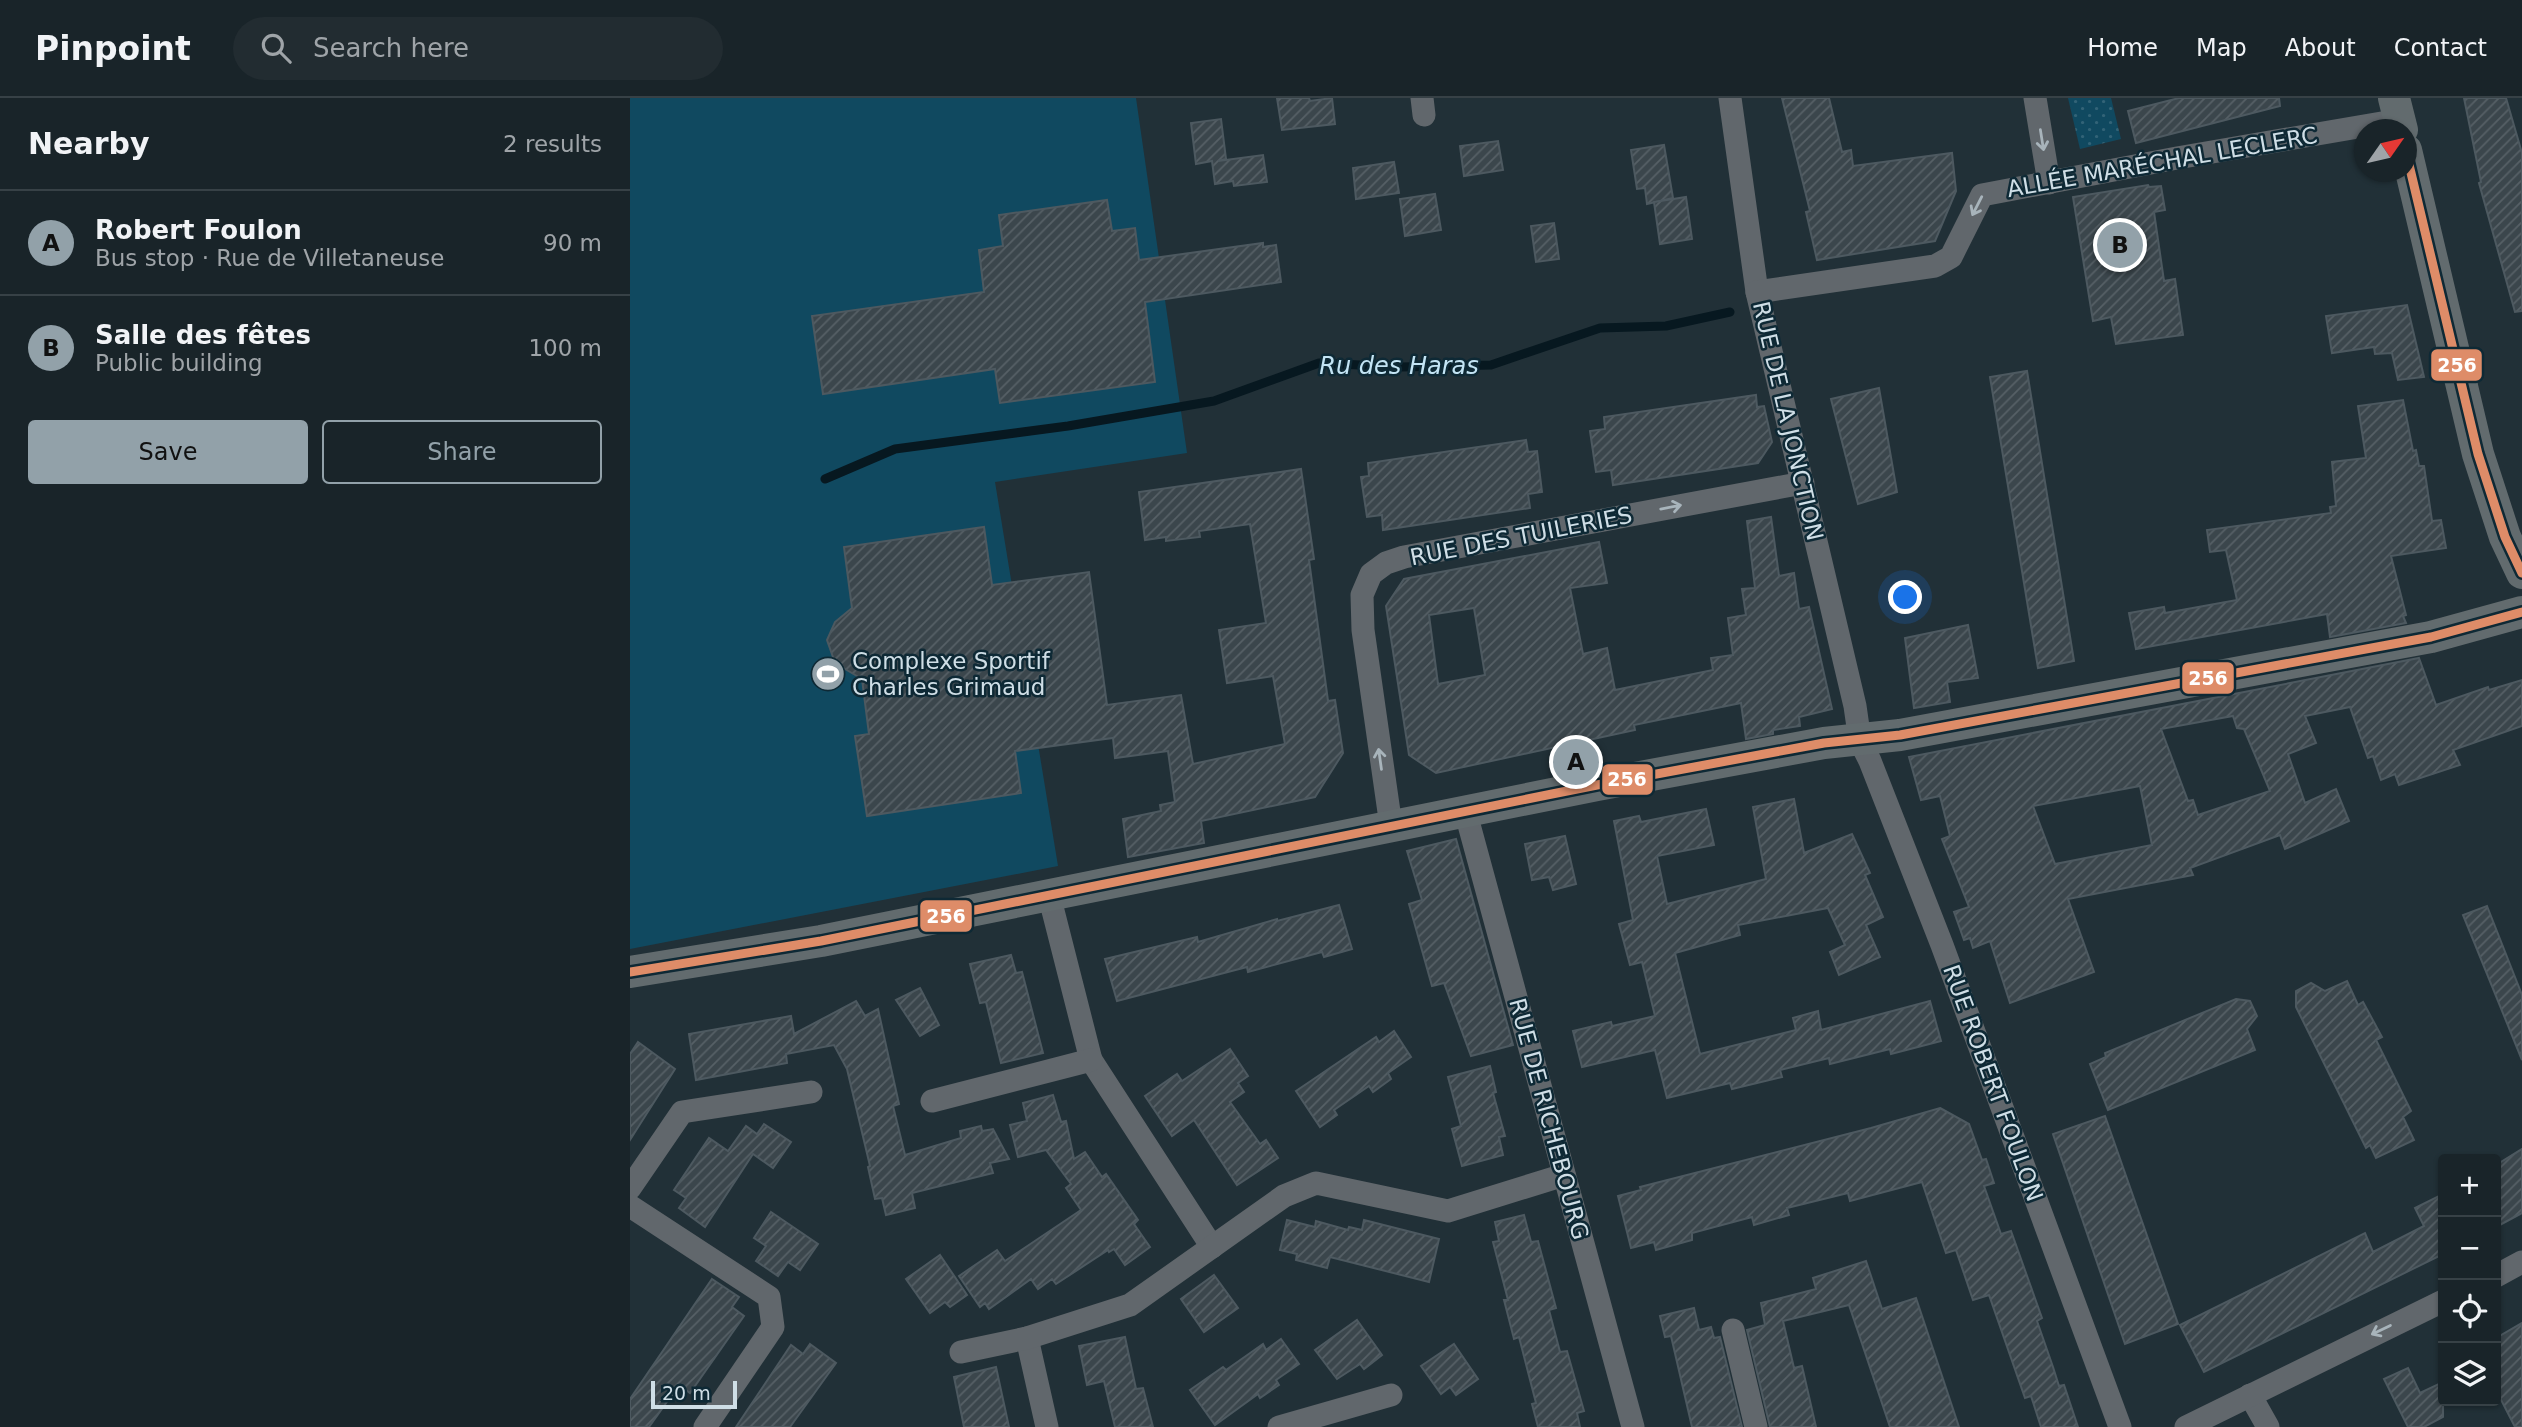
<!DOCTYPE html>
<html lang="en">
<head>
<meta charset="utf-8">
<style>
	body { margin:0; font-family:"DejaVu Sans",sans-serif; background:#222c31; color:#f1f3f6 }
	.controls { position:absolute; right:21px; bottom:21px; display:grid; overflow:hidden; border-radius:7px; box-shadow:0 2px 5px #0004 }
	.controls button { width:63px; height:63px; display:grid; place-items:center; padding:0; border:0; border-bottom:2px solid #374146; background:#192429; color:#f1f3f6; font:35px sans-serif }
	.compass { position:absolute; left:1724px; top:21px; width:63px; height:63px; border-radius:50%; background:#192429; box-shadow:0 2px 5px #0004; rotate:56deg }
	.scale { position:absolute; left:21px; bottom:18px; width:86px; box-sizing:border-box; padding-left:7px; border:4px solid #cfdee6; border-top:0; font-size:19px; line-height:24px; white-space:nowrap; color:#cfdee6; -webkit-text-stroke:5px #0e2935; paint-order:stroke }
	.you { position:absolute; left:1276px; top:500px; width:24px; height:24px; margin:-18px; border:5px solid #fff; border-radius:50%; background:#1a73e8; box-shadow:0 0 0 10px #1a73e833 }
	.badge { display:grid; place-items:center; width:46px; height:46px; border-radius:50%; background:#92a1a9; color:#111; font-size:23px; font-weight:700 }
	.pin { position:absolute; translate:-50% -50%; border:4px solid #fff; box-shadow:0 2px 7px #0006 }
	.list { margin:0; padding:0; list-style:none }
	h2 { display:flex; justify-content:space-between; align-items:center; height:91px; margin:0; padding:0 28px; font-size:30px }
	h2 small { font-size:23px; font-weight:400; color:#9fa4a8 }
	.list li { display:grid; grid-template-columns:46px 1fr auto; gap:21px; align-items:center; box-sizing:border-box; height:105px; padding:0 28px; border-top:2px solid #374146 }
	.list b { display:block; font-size:26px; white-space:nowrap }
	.list p { margin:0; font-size:23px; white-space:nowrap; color:#9fa4a8 }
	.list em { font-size:23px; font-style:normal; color:#9fa4a8 }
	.actions { display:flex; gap:14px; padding:21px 28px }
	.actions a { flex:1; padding:16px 0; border:2px solid #92a1a9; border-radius:7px; text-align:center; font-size:24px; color:#92a1a9 }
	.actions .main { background:#92a1a9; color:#111 }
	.icon { flex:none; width:38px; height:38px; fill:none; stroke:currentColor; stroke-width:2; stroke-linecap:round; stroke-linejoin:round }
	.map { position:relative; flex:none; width:1892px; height:1329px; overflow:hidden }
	header { display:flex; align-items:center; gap:42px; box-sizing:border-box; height:98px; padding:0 35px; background:#192429; border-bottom:2px solid #374146 }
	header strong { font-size:33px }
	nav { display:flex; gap:38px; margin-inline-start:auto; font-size:24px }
	.search { width:490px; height:63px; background:#222c31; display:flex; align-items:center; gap:18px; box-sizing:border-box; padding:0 24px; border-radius:38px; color:#9fa4a8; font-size:26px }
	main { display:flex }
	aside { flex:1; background:#192429 }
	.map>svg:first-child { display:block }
	.green { fill:url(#green-dots) }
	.pitch { fill:#104960 }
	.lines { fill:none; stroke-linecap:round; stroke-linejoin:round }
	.stream { stroke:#071820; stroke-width:9 }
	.building { fill:url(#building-hatch); stroke:#4d5960; stroke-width:2; fill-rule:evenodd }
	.street { stroke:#61676c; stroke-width:23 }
	.secondary { stroke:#626b6e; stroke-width:32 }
	.bus-1-casing { stroke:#0e2935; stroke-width:14 }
	.bus-1 { stroke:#de8c68; stroke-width:9 }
	.oneway { stroke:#a8b4bb }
	.labels { text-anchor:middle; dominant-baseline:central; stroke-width:5; stroke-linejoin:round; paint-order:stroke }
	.street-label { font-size:23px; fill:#cfdee6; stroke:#0e2935 }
	.poi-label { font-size:23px; fill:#cfdee6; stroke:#0e2935; text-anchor:start }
	.water-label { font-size:24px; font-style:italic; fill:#c3e4f4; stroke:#0e2935 }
	.line-badge { stroke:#0e2935; stroke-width:2.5 }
	.badge-label { font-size:19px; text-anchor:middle; font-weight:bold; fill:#fff }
</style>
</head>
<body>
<header>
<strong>Pinpoint</strong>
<div class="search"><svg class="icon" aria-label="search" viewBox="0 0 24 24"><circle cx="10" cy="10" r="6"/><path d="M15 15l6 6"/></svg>Search here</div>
<nav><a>Home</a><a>Map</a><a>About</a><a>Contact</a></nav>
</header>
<main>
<aside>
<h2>Nearby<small>2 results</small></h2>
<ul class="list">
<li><span class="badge">A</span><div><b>Robert Foulon</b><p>Bus stop · Rue de Villetaneuse</p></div><em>90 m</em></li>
<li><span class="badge">B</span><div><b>Salle des fêtes</b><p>Public building</p></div><em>100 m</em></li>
</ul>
<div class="actions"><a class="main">Save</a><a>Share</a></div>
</aside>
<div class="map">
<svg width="1892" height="1329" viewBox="0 0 1892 1329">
	<defs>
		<pattern id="green-dots" width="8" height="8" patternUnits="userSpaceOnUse" patternTransform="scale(1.75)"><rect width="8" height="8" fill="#104960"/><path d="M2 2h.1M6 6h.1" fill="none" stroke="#326377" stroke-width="1.8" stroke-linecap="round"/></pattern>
		<pattern id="building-hatch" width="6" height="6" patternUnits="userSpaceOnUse" patternTransform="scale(1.75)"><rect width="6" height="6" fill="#3b464c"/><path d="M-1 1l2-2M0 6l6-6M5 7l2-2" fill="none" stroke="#566066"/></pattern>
	</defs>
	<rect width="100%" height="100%" fill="#213037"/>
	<!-- green -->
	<polygon class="green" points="1438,0 1481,0 1491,41 1450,51"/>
	<!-- pitch -->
	<polygon class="pitch" points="0,0 506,0 557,355 365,384 428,768 0,851"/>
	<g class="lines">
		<!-- stream -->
		<polyline class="stream" points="195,381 265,351 438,328 584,303 689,265 771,269 861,267 970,230 1036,228 1100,214"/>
	</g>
	<!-- building -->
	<g class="building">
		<polygon points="647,0 679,0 680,3 702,0 705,26 652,32"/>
		<polygon points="1152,0 1199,0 1212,54 1221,52 1223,68 1322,55 1326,93 1305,143 1187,162 1176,114 1180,113"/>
		<polygon points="1549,0 1649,0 1650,8 1506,45 1498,13"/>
		<polygon points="1834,0 1876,0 1892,55 1892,213 1885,214 1849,85 1851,84"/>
		<polygon points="591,21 596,61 588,63 633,57 637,84 604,88 603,83 585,86 582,63 566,66 561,25"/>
		<polygon points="868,43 873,72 834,78 830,48"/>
		<polygon points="1034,47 1043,100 1017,106 1015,90 1007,91 1001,52"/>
		<polygon points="764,64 769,95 726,101 723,70"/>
		<polygon points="1518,87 1519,89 1531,88 1535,112 1524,114 1534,183 1545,181 1553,237 1486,246 1481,219 1463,223 1443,99"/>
		<polygon points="805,96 811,132 775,138 770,101"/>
		<polygon points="1056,99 1062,141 1030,146 1024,104"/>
		<polygon points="477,102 482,133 505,130 509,162 633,145 633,149 646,147 651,184 515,204 525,284 370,305 365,271 193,296 182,218 354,194 349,152 373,148 369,117"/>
		<polygon points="924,125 929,161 906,164 901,128"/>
		<polygon points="1777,207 1794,279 1768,282 1762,255 1745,256 1744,249 1702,255 1696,218"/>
		<polygon points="1397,273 1444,563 1408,570 1360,279"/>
		<polygon points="1249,290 1267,394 1228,406 1201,301"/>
		<polygon points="1126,297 1127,309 1134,308 1142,344 1128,365 983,387 981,372 966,374 960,333 975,331 974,319"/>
		<polygon points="1773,302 1783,353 1786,352 1789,368 1794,368 1802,423 1811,422 1816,450 1761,458 1776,517 1773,518 1776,525 1700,539 1697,516 1506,551 1499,515 1534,509 1535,515 1607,502 1596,452 1580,454 1577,432 1701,415 1700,409 1706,408 1702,364 1736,360 1728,308"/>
		<polygon points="896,342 898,354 907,353 912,394 898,396 900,410 753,432 752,417 737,419 731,379 739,378 738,365"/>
		<polygon points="671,371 684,461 679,462 698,603 705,602 713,655 685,699 571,723 574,745 498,759 493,721 531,713 530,707 545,704 538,653 485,660 483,640 385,653 391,695 237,718 225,638 239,636 232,581 210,568 204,562 197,542 205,524 222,510 214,449 354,429 362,487 459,474 477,607 551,597 563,666 655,646 643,578 597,585 589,532 636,525 620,426 569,433 570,439 536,443 536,439 515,442 509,394"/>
		<path d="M1141,419L1149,478L1164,475L1169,511L1179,509L1202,611L1169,619L1170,628L1143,632V636L1116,641L1111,605L1004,627L1005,632L806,675L779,657L756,508L774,481L969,444L977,485L940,490L953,556L977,550L985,592L1083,572L1081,560L1103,557L1098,520L1116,517L1112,491L1125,490L1117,423ZM844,510L855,577L808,586L799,517Z"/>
		<polygon points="1338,527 1348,580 1317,584 1320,604 1284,610 1275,540"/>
		<path d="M1789,560L1806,607L1858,589L1859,592L1892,582V628L1823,652L1830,667L1769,687L1765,676L1751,682L1743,658L1738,660L1720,609L1675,618L1686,645L1658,656L1675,705L1706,691L1719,723L1655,751L1650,737L1560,770L1563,777L1438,801L1464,874L1380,905L1360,843L1343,850L1340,840L1334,842L1324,814L1339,809L1312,741L1320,738L1310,698L1291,702L1279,659ZM1603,618L1607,630L1614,631L1640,693L1568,717L1563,702L1558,703L1531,631ZM1510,688L1522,747L1425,766L1403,708Z"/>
		<polygon points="1164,701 1174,755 1222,736 1240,775 1235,777 1253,819 1236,827 1250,859 1209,877 1200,854 1215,847 1198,810 1108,827 1110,837 1045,855 1070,956 1166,932 1163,920 1188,913 1191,932 1300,903 1311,943 1261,956 1260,951 1200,966 1199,960 1150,972 1152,979 1102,991 1100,985 1037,1000 1025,952 952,969 943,933 981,924 982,928 1025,918 1012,864 1000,867 989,826 1003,822 984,723 1009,718 1011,724 1076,711 1084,747 1027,758 1037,806 1136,781 1123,709"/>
		<polygon points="935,738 946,786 923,792 919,779 902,782 895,746"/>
		<polygon points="826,741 883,947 841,958 814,885 802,888 779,806 792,802 777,753"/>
		<polygon points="709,807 722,851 694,859 692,854 618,874 617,869 487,903 475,861 567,839 568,844 647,821 647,823"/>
		<polygon points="1857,808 1892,897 1892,962 1833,817"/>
		<polygon points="381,857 386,875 392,874 413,955 371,965 356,904 350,905 340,866"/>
		<polygon points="1717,883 1728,907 1733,904 1752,939 1746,942 1781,1013 1773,1019 1784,1042 1746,1060 1740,1047 1736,1050 1666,909 1666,893 1681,885 1695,893"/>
		<polygon points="290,890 309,927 290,938 266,902"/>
		<polygon points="1606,901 1620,903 1627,918 1617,931 1625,952 1478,1012 1460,966 1476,959 1475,955"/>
		<polygon points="226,903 235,918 248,911 269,1006 263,1008 275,1057 331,1040 330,1033 351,1028 352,1033 363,1031 379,1061 360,1065 363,1075 282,1095 285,1110 256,1117 252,1100 245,1101 238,1069 240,1068 217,971 204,947 156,956 157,965 66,982 59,936 161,918 164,936"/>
		<polygon points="764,933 781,959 758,975 761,981 743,994 739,988 704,1012 707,1017 690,1029 666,993 746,939 749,944"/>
		<polygon points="8,944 45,971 0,1042 0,956"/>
		<polygon points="600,951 618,978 608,985 614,994 600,1004 630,1046 636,1042 648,1060 607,1087 564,1022 542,1038 515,998 547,976 552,983"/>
		<polygon points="860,968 866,994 863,995 875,1038 869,1039 873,1057 832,1068 822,1031 831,1028 818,979"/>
		<polygon points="423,997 431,1024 436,1023 444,1061 455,1054 472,1079 476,1076 508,1122 504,1126 520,1149 495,1167 484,1151 479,1154 478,1152 426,1186 422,1181 408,1191 401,1181 359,1211 355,1205 350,1209 329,1178 367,1152 375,1163 451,1112 436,1090 441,1086 416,1052 388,1059 380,1027 397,1023 393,1005"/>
		<polygon points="1310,1010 1339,1026 1352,1062 1356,1061 1364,1085 1354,1088 1371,1136 1381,1133 1412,1220 1407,1223 1423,1269 1429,1288 1434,1287 1448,1329 1411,1329 1401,1298 1395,1300 1359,1197 1343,1202 1326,1152 1316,1155 1292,1084 1220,1103 1218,1095 1157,1110 1159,1117 1124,1127 1122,1119 1062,1135 1062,1142 1026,1152 1024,1144 1001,1150 988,1098 1011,1092 1010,1089 1241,1030"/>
		<polygon points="1475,1018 1548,1226 1495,1246 1423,1036"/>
		<polygon points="134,1026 161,1044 143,1070 123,1056 75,1129 49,1110 56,1100 44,1092 79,1040 98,1053 116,1028 127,1036"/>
		<polygon points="1892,1051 1892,1115 1866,1129 1866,1067"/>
		<polygon points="1813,1096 1813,1165 1809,1158 1574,1274 1550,1227 1735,1135 1743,1154 1794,1128 1785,1110"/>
		<polygon points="141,1114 188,1146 170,1172 158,1164 148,1178 126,1163 136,1148 124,1140"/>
		<polygon points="894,1117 901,1144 908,1143 926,1210 919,1212 930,1254 937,1253 954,1313 947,1315 950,1329 908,1329 902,1306 906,1305 889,1239 884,1241 874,1202 878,1202 863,1144 869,1143 865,1124"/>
		<polygon points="657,1122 685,1129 686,1123 718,1132 719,1129 732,1132 734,1122 809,1141 799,1184 700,1159 697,1170 666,1162 667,1156 650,1152"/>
		<polygon points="310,1157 337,1197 320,1209 315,1204 300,1215 276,1181"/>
		<polygon points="1236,1163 1252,1211 1286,1200 1329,1329 1260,1329 1219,1207 1153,1223 1164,1270 1172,1268 1186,1329 1140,1329 1117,1232 1135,1227 1131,1205 1186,1191 1183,1180"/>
		<polygon points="584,1177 608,1210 574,1234 551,1201"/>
		<polygon points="82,1181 109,1199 102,1209 114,1218 60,1295 49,1287 19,1329 0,1329 0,1301"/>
		<polygon points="1064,1210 1069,1232 1081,1229 1084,1240 1090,1239 1112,1329 1062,1329 1041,1238 1035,1239 1030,1218"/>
		<polygon points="727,1222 752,1257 734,1271 730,1266 707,1281 685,1252"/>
		<polygon points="1892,1225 1892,1329 1885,1329 1866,1292 1866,1240"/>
		<polygon points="495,1239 506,1291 513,1290 523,1329 485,1329 474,1283 457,1287 449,1248"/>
		<polygon points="651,1241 669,1266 646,1282 649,1287 630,1300 628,1296 585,1327 560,1292 593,1269 596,1272 633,1246 636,1252"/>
		<polygon points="180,1246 206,1265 160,1329 106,1329 161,1247 173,1256"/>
		<polygon points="824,1246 848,1281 826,1297 820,1289 811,1296 791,1268"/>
		<polygon points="366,1269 379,1329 334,1329 324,1279"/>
		<polygon points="1778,1270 1790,1295 1813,1284 1813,1319 1794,1329 1778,1329 1754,1281"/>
	</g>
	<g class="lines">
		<!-- street -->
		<g class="street">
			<polyline points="792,0 794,17"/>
			<polyline points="1100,0 1127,194 1225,608 1230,643 1240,663 1312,847 1490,1329"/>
			<polyline points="1405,0 1419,85"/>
			<polyline points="1127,194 1305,168 1321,159 1352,97 1547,60 1769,22"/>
			<polyline points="835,712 1003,1329"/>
			<polyline points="761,728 733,532 732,497 741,476 756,465 774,459 1173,385"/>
			<polyline points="419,797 461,962 582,1149"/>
			<polyline points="302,1003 461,962"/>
			<polyline points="0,1090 52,1014 181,994"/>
			<polyline points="0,1108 139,1199 143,1229 75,1329"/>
			<polyline points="1866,1178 1892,1164"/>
			<polyline points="1103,1232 1126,1329"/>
			<polyline points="397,1240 417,1329"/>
			<polyline points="331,1254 397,1240 500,1207 654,1098 686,1085 818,1113 934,1077"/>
			<polyline points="1620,1297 1638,1329"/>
			<polyline points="649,1329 761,1297"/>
			<polyline points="1556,1329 1813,1203"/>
		</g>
		<!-- secondary -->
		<g class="secondary">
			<polyline points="1764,0 1772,32"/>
			<polyline points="1776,52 1848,356 1875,439 1892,475"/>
			<polyline points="0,874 191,843 967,687 1194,645 1270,637 1801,539 1892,514"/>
		</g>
		<!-- bus-1 casing -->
		<g class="bus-1-casing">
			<g id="bus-1">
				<polyline points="1776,54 1848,356 1875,439 1892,475"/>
				<polyline points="0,874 191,843 967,687 1194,645 1270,637 1801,539 1892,514"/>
			</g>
		</g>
		<!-- bus-1 -->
		<use href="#bus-1" class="bus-1"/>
	</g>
	<!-- one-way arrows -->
	<defs><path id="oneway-shaft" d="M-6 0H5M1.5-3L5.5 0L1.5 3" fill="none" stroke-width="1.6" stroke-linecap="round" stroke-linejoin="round" transform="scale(1.75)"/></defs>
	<g class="oneway">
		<use href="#oneway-shaft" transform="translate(1412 42) rotate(81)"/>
		<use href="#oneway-shaft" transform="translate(1347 108) rotate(117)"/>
		<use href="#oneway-shaft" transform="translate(1041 409) rotate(-11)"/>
		<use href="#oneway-shaft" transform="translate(750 661) rotate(-98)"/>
		<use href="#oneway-shaft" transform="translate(1751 1232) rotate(154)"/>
	</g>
	<!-- icons -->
	<defs>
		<g id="stadium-disc" transform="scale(1.75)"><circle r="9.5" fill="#92a1a9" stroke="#0e2935"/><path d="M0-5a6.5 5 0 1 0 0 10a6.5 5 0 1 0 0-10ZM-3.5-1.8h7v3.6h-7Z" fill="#fff"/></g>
	</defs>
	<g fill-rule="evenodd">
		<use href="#stadium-disc" x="198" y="576"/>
	</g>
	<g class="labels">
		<!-- street labels -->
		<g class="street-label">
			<text transform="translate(1532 64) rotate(-10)">ALLÉE MARÉCHAL LECLERC</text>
			<text transform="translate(1158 323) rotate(77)">RUE DE LA JONCTION</text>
			<text transform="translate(891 438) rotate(-11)">RUE DES TUILERIES</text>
			<text transform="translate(1363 985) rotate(70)">RUE ROBERT FOULON</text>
			<text transform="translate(919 1021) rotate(75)">RUE DE RICHEBOURG</text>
		</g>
		<!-- poi labels -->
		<g class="poi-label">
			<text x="222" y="563">Complexe Sportif<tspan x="222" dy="26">Charles Grimaud</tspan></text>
		</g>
		<!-- water labels -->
		<g class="water-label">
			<text x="769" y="268">Ru des Haras</text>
		</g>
	</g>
	<g class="line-badge">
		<rect x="1800" y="250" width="53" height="34" rx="7" fill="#de8c68"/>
		<rect x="1551" y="563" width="54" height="34" rx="7" fill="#de8c68"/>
		<rect x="971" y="665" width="53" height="33" rx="7" fill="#de8c68"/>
		<rect x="289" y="801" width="54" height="34" rx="7" fill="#de8c68"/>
	</g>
	<g class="badge-label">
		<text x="1827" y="274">256</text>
		<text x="1578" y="587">256</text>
		<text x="997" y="688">256</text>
		<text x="316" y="825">256</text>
	</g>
</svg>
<div class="controls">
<button>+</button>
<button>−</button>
<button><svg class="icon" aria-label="locate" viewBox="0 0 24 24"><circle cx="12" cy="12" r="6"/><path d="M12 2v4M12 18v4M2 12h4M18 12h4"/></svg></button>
<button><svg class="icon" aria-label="layers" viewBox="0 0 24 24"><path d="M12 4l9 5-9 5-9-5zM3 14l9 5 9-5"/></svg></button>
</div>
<svg class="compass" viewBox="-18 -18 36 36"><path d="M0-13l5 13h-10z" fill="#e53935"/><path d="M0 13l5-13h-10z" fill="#9fa4a8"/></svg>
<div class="scale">20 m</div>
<div class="you"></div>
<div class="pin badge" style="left:946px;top:664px">A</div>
<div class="pin badge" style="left:1490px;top:147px">B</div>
</div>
</main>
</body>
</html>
